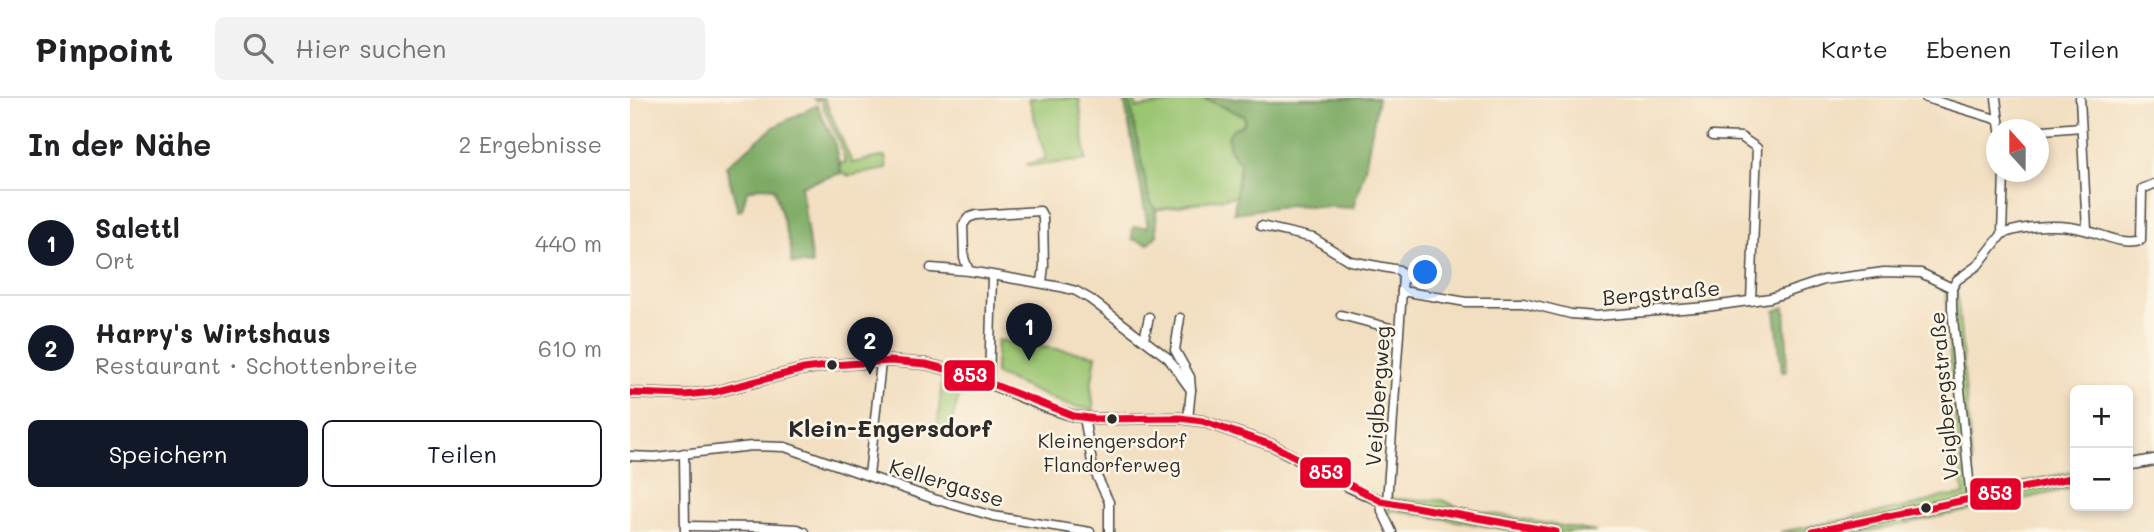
<!DOCTYPE html>
<html lang="de">
<head>
<meta charset="utf-8">
<style>
	body { margin:0; font-family:Mali,sans-serif; background:#f2f2f2; color:#202124 }
	.controls { position:absolute; right:21px; bottom:21px; display:grid; overflow:hidden; border-radius:10px; box-shadow:0 4px 10px #0003 }
	.controls button { width:63px; height:63px; display:grid; place-items:center; padding:0; border:0; border-bottom:2px solid #e0e0e0; background:#fff; color:#202124; font:35px sans-serif }
	.compass { position:absolute; left:1356px; top:21px; width:63px; height:63px; border-radius:50%; background:#fff; box-shadow:0 4px 10px #0003; rotate:339deg }
	.you { position:absolute; left:796px; top:175px; width:24px; height:24px; margin:-18px; border:5px solid #fff; border-radius:50%; background:#1a73e8; box-shadow:0 0 0 10px #1a73e833 }
	.badge { display:grid; place-items:center; width:46px; height:46px; border-radius:50%; background:#111827; color:#fff; font-size:23px; font-weight:700 }
	.pin { position:absolute; translate:-50% -58px; filter:drop-shadow(0 2px 4px #0008) }
	.pin::after { content:''; position:absolute; top:37px; width:24px; height:21px; background:inherit; clip-path:polygon(0 0,100% 0,50% 100%) }
	.list { margin:0; padding:0; list-style:none }
	h2 { display:flex; justify-content:space-between; align-items:center; height:91px; margin:0; padding:0 28px; font-size:30px }
	h2 small { font-size:23px; font-weight:400; color:#757577 }
	.list li { display:grid; grid-template-columns:46px 1fr auto; gap:21px; align-items:center; box-sizing:border-box; height:105px; padding:0 28px; border-top:2px solid #e0e0e0 }
	.list b { display:block; font-size:26px; white-space:nowrap }
	.list p { margin:0; font-size:23px; white-space:nowrap; color:#757577 }
	.list em { font-size:23px; font-style:normal; color:#757577 }
	.actions { display:flex; gap:14px; padding:21px 28px }
	.actions a { flex:1; padding:16px 0; border:2px solid #111827; border-radius:10px; text-align:center; font-size:24px; color:#111827 }
	.actions .main { background:#111827; color:#fff }
	.icon { flex:none; width:38px; height:38px; fill:none; stroke:currentColor; stroke-width:2; stroke-linecap:round; stroke-linejoin:round }
	.map { position:relative; flex:none; width:1524px; height:434px; overflow:hidden }
	header { display:flex; align-items:center; gap:42px; box-sizing:border-box; height:98px; padding:0 35px; background:#fff; border-bottom:2px solid #e0e0e0 }
	header strong { font-size:33px }
	nav { display:flex; gap:38px; margin-inline-start:auto; font-size:24px }
	.search { width:490px; height:63px; background:#f2f2f2; display:flex; align-items:center; gap:18px; box-sizing:border-box; padding:0 24px; border-radius:10px; color:#757577; font-size:26px }
	main { display:flex }
	aside { flex:1; background:#fff }
	.map>svg:first-child { display:block }
	.green { fill:#9ac571; stroke:#62784e; stroke-width:2 }
	.forest { fill:#7baa63; stroke:#536a47; stroke-width:2 }
	.lines { fill:none; stroke-linecap:round; stroke-linejoin:round }
	.minor-casing { stroke:#494641; stroke-width:11 }
	.major-casing { stroke:#494641; stroke-width:13 }
	.minor { stroke:#fff; stroke-width:8 }
	.major { stroke:#fff; stroke-width:10 }
	.bus-1-casing { stroke:#fcf5e5; stroke-width:12 }
	.bus-1 { stroke:#e4002b; stroke-width:7 }
	.bus-dot { fill:#2b2b2b; stroke:#fcf5e5; stroke-width:2.5 }
	.labels { text-anchor:middle; dominant-baseline:central; stroke-width:5; stroke-linejoin:round; paint-order:stroke }
	.bus-label { font-size:19px; fill:#2b2b2b; stroke:#fcf5e5 }
	.street-label { font-size:21px; fill:#2b2b2b; stroke:#fcf5e5 }
	.quarter-label { font-size:24px; font-weight:bold; fill:#2b2b2b; stroke:#fcf5e5 }
	.line-badge { stroke:#fcf5e5; stroke-width:2.5 }
	.badge-label { font-size:19px; text-anchor:middle; font-weight:bold; fill:#fff }
</style>
</head>
<body>
<header>
<strong>Pinpoint</strong>
<div class="search"><svg class="icon" aria-label="search" viewBox="0 0 24 24"><circle cx="10" cy="10" r="6"/><path d="M15 15l6 6"/></svg>Hier suchen</div>
<nav><a>Karte</a><a>Ebenen</a><a>Teilen</a></nav>
</header>
<main>
<aside>
<h2>In der Nähe<small>2 Ergebnisse</small></h2>
<ul class="list">
<li><span class="badge">1</span><div><b>Salettl</b><p>Ort</p></div><em>440 m</em></li>
<li><span class="badge">2</span><div><b>Harry's Wirtshaus</b><p>Restaurant · Schottenbreite</p></div><em>610 m</em></li>
</ul>
<div class="actions"><a class="main">Speichern</a><a>Teilen</a></div>
</aside>
<div class="map">
<svg width="1524" height="434" viewBox="0 0 1524 434">
	<rect width="100%" height="100%" fill="#fcf5e5"/>
	<filter id="ink" filterUnits="userSpaceOnUse"><feTurbulence type="fractalNoise" baseFrequency=".0143" numOctaves="2"/><feDisplacementMap in="SourceGraphic" scale="14" xChannelSelector="R" yChannelSelector="G"/><feConvolveMatrix kernelMatrix="1 2 1 2 8 2 1 2 1" color-interpolation-filters="sRGB"/></filter>
	<filter id="wash" filterUnits="userSpaceOnUse"><feTurbulence type="fractalNoise" baseFrequency=".00686" numOctaves="4" result="noise"/><feDisplacementMap in="SourceGraphic" scale="28" xChannelSelector="R" yChannelSelector="G"/><feGaussianBlur stdDeviation="1.57" result="paint"/><feColorMatrix in="noise" values="0 0 0 0 0 0 0 0 0 0 0 0 0 0 0 0 0 1.4 0 .05"/><feComposite in="paint" operator="in"/></filter>
	<g filter="url(#wash)">
		<rect width="100%" height="100%" fill="#f2dec0"/>
		<!-- green -->
		<g class="green">
			<polygon points="184,0 194,0 222,65 255,58 257,71 219,78 211,75 210,65 215,65 213,54 190,1 186,3"/>
			<polygon points="399,0 449,0 456,62 399,68 397,66 416,61"/>
			<polygon points="499,0 505,0 506,10 572,0 615,18 614,26 603,31 600,53 610,65 606,98 526,112 519,101"/>
			<polygon points="1316,194 1327,194 1344,390 1349,395 1445,373 1445,390 1236,434 1150,434 1287,407 1312,399 1334,397 1323,303"/>
			<polygon points="367,242 466,257 461,289 464,312 436,307 365,276"/>
			<polygon points="312,281 332,286 319,335 307,334"/>
			<polygon points="756,397 764,401 812,402 830,410 966,434 889,434 764,412 757,416"/>
		</g>
		<!-- forest -->
		<g class="forest">
			<polygon points="494,0 499,0 519,101 526,112 527,137 518,146 502,141 503,129 518,129"/>
			<polygon points="572,0 748,0 735,70 723,110 661,107 604,115 610,65 600,53 598,38 603,31 614,26 615,18"/>
			<polygon points="187,7 204,43 211,75 171,88 182,167 161,165 161,150 144,90 129,89 117,93 112,111 108,113 96,68 144,29"/>
			<polygon points="1155,209 1157,249 1156,274 1152,274 1145,213"/>
		</g>
	</g>
	<g filter="url(#ink)">
		<g class="lines">
			<!-- minor casing -->
			<g class="minor-casing">
				<g id="minor">
					<polyline points="1296,0 1369,22"/>
					<polyline points="1366,0 1370,32"/>
					<polyline points="1450,0 1457,132"/>
					<polyline points="1414,32 1451,29"/>
					<polyline points="1082,38 1111,39 1127,50 1121,203"/>
					<polyline points="631,128 683,140 720,163 769,172 773,177 772,193 836,204 893,204 941,216 966,218 1076,209 1140,200 1194,182 1254,174 1291,175 1322,190"/>
					<path d="M1372,136C1396,127 1434,125 1458,133C1477,138 1492,147 1511,142L1512,91L1524,86"/>
					<polyline points="301,170 339,173"/>
					<polyline points="412,184 414,168 413,119 410,113 346,117 338,120 333,127 334,160 339,173 431,189 446,193 460,201 538,260 561,292 558,321"/>
					<polyline points="1322,190 1322,210 1341,402"/>
					<polyline points="1322,190 1327,182 1348,167 1372,136 1374,74"/>
					<polyline points="711,217 768,232"/>
					<polyline points="550,220 545,252 560,279 561,292"/>
					<polyline points="514,241 519,219"/>
					<polyline points="359,285 362,179"/>
					<polyline points="454,319 463,370 479,404 479,434"/>
					<polyline points="54,355 55,434"/>
					<polyline points="0,358 25,359 122,348 155,349 304,401 363,418 460,434"/>
					<polyline points="239,378 251,264"/>
					<polyline points="751,403 752,413 762,434"/>
					<polyline points="757,404 772,193"/>
					<polyline points="55,428 130,429 167,431 174,434"/>
				</g>
			</g>
			<!-- major casing -->
			<g class="major-casing">
				<g id="major">
					<polyline points="0,295 55,297 84,294 174,271 203,267 260,263 296,266 339,277 414,308 444,318 466,321 550,320 572,323 642,347 720,389 751,403 926,434"/>
					<polyline points="1498,367 1524,362"/>
					<polyline points="1183,434 1445,379"/>
				</g>
			</g>
			<!-- minor -->
			<use href="#minor" class="minor"/>
			<!-- major -->
			<use href="#major" class="major"/>
			<!-- bus-1 casing -->
			<g class="bus-1-casing">
				<g id="bus-1">
					<polyline points="0,295 55,297 84,294 174,271 203,267 260,263 296,266 339,277 444,318 466,321 550,320 572,323 642,347 751,403 926,434"/>
					<polyline points="1183,434 1445,379"/>
				</g>
			</g>
			<!-- bus-1 -->
			<use href="#bus-1" class="bus-1"/>
		</g>
	</g>
	<!-- markers -->
	<g class="bus-dot">
		<circle cx="202" cy="267" r="6"/>
		<circle cx="482" cy="321" r="6"/>
		<circle cx="1296" cy="410" r="6"/>
	</g>
	<g class="labels">
		<!-- bus labels -->
		<g class="bus-label">
			<text x="482" y="342">Kleinengersdorf<tspan x="482" dy="24">Flandorferweg</tspan></text>
		</g>
		<!-- street labels -->
		<g class="street-label">
			<text transform="translate(1031 194) rotate(-5)">Bergstraße</text>
			<text transform="translate(747 298) rotate(-86)">Veiglbergweg</text>
			<text transform="translate(1313 298) rotate(-95)">Veiglbergstraße</text>
			<text transform="translate(317 384) rotate(17)">Kellergasse</text>
		</g>
		<!-- quarter labels -->
		<g class="quarter-label">
			<text x="260" y="329">Klein-Engersdorf</text>
		</g>
	</g>
	<g class="line-badge">
		<rect x="313" y="261" width="53" height="33" rx="7" fill="#e4002b"/>
		<rect x="669" y="358" width="53" height="33" rx="7" fill="#e4002b"/>
		<rect x="1339" y="379" width="53" height="34" rx="7" fill="#e4002b"/>
	</g>
	<g class="badge-label">
		<text x="340" y="284">853</text>
		<text x="696" y="381">853</text>
		<text x="1365" y="402">853</text>
	</g>
</svg>
<div class="controls">
<button>+</button>
<button>−</button>
</div>
<svg class="compass" viewBox="-18 -18 36 36"><path d="M0-13l5 13h-10z" fill="#e53935"/><path d="M0 13l5-13h-10z" fill="#757577"/></svg>
<div class="you"></div>
<div class="pin badge" style="left:399px;top:263px">1</div>
<div class="pin badge" style="left:240px;top:277px">2</div>
</div>
</main>
</body>
</html>
